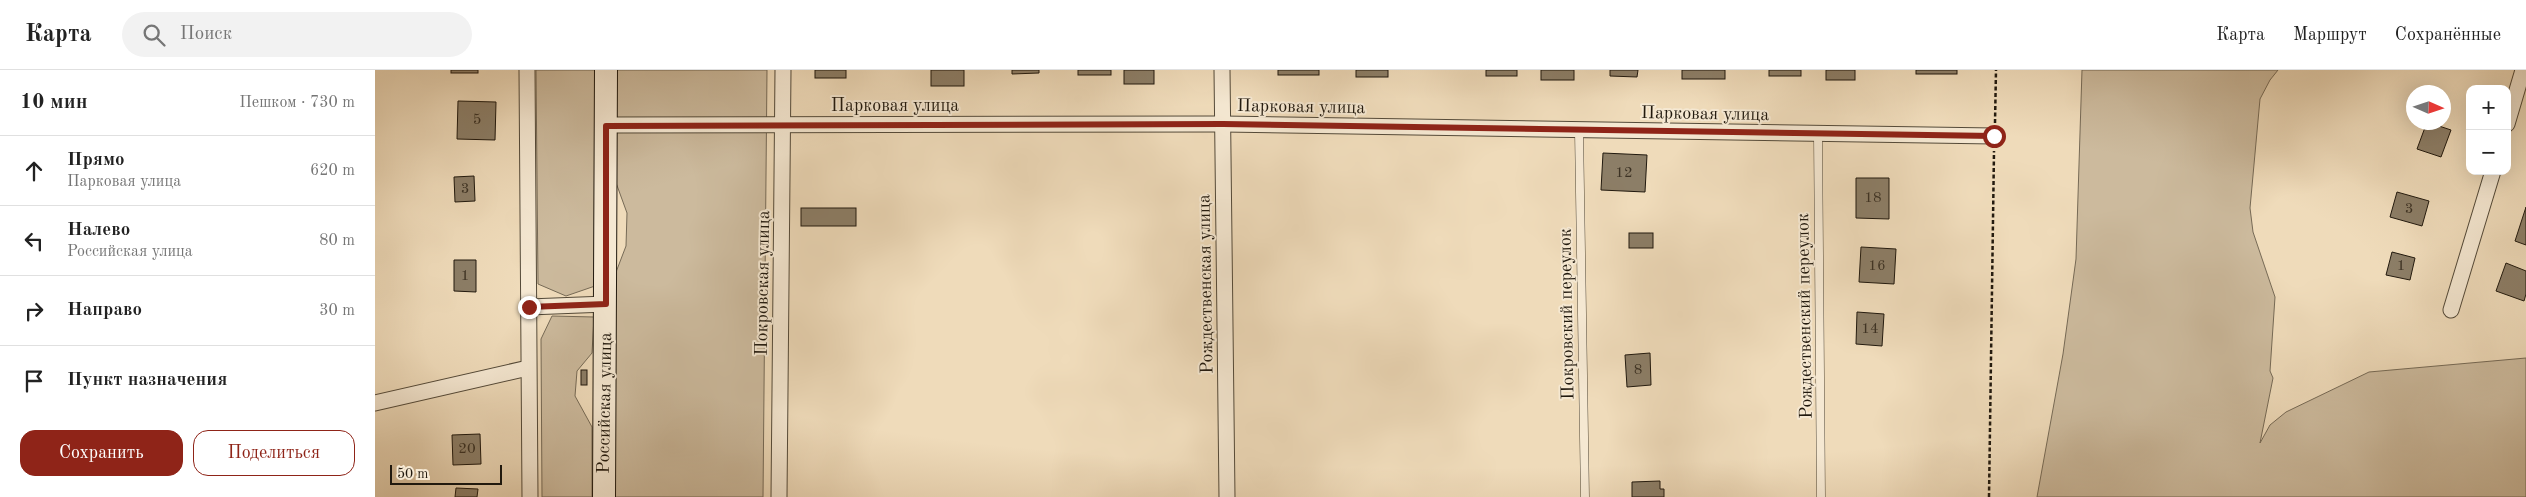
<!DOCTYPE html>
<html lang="ru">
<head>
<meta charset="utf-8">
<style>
	body { margin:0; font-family:"Old Standard TT",serif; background:#f2f2f2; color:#222 }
	.controls { position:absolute; right:15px; top:15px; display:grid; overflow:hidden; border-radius:10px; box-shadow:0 5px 20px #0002 }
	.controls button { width:45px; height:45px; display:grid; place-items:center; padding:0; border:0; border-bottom:1px solid #e0e0e0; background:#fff; color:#222; font:25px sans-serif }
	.compass { position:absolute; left:2031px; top:15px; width:45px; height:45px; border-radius:50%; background:#fff; box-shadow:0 5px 20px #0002; rotate:93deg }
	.scale { position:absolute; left:15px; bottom:12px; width:112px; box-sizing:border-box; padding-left:5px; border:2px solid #21190e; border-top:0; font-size:14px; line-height:18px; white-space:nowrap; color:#21190e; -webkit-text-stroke:4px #f5e8d2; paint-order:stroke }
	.stop { position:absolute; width:15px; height:15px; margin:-11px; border:4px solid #8f2418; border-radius:50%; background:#fff }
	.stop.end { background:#8f2418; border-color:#fff; box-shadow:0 1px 5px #0008 }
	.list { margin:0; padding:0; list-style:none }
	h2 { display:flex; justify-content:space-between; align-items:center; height:65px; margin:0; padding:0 20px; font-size:21px }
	h2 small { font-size:16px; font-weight:400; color:#767676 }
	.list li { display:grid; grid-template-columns:32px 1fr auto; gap:15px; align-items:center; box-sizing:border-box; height:70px; padding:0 20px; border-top:1px solid #e0e0e0 }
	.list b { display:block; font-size:19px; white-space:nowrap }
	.list p { margin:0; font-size:16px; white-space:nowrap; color:#767676 }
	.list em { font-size:16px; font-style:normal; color:#767676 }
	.actions { display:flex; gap:10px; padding:15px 20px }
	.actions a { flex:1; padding:11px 0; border:1px solid #8f2418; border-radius:15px; text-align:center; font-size:18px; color:#8f2418 }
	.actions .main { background:#8f2418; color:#fff }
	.icon { flex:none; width:28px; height:28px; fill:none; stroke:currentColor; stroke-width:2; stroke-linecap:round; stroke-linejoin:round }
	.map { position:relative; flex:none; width:2151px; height:427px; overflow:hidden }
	header { display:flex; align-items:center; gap:30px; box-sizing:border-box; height:70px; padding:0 25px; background:#fff; border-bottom:1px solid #e0e0e0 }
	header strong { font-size:24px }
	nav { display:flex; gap:28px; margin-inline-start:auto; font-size:18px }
	.search { width:350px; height:45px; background:#f2f2f2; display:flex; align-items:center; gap:12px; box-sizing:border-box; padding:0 18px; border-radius:28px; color:#767676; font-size:19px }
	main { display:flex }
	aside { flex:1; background:#fff }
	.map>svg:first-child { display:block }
	.green { fill:#ccba9d; stroke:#766a56 }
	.building { fill:#8c7e67; stroke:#21190e }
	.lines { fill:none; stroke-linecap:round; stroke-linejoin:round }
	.service-casing { stroke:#544a39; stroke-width:9 }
	.minor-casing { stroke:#544a39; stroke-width:17 }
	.secondary-casing { stroke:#21190e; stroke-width:24 }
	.path { stroke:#21190e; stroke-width:2.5; stroke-dasharray:4 2.5; stroke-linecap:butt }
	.service { stroke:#f5e8d2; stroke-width:8 }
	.minor { stroke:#f5e8d2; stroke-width:15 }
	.secondary { stroke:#f5e8d2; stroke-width:22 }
	.route { stroke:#8f2418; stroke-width:6 }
	.labels { text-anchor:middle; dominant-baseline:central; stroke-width:4; stroke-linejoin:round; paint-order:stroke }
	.number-label { font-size:15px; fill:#3c3224 }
	.street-label { font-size:18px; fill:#21190e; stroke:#f5e8d2 }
</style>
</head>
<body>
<header>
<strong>Карта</strong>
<div class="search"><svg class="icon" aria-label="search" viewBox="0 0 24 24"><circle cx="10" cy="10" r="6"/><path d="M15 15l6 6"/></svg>Поиск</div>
<nav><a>Карта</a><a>Маршрут</a><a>Сохранённые</a></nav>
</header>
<main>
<aside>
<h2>10 мин<small>Пешком · 730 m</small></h2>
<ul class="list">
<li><svg class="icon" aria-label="ahead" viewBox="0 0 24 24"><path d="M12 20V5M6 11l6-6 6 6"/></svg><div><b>Прямо</b><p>Парковая улица</p></div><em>620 m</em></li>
<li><svg class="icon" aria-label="left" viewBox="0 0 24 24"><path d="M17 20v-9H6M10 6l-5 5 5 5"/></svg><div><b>Налево</b><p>Российская улица</p></div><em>80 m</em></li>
<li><svg class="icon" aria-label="right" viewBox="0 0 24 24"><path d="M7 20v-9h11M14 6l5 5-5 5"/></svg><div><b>Направо</b></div><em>30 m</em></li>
<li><svg class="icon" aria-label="arrive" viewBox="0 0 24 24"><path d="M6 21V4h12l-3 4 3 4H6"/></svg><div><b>Пункт назначения</b></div></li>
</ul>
<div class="actions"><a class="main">Сохранить</a><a>Поделиться</a></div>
</aside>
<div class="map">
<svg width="2151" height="427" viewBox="0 0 2151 427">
	<rect width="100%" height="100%" fill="#efdbba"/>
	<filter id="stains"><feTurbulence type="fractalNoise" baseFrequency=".004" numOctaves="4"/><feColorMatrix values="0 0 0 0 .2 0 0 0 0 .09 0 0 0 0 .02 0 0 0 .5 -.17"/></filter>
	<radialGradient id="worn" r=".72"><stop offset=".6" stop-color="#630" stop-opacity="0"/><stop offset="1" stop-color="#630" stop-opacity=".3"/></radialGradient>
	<!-- green -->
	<g class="green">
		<polygon points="161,0 220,0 220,216 191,226 163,214"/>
		<polygon points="240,0 392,0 388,427 240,427 238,210 251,176 252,143 240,110"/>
		<polygon points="1707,0 1903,0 1895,10 1885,29 1875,138 1878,162 1900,227 1895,301 1898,308 1885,373 1895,355 1911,342 1994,302 2151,288 2151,427 1662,427 1688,284 1701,189"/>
		<polygon points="177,246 219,247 217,283 202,301 200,326 217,357 217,427 167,427 166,269"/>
	</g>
	<!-- building -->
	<g class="building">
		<rect x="76" y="0" width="27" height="3"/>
		<rect x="440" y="0" width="31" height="8"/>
		<rect x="556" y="0" width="33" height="16"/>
		<polygon points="637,0 664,0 664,3 637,4"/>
		<rect x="703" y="0" width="33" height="5"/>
		<rect x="749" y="0" width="30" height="14"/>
		<rect x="903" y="0" width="41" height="5"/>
		<rect x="981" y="0" width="32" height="7"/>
		<rect x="1111" y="0" width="31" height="6"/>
		<rect x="1166" y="0" width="33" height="10"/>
		<polygon points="1235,0 1263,0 1262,7 1235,6"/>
		<rect x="1307" y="0" width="43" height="9"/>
		<rect x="1394" y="0" width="32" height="6"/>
		<rect x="1451" y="0" width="29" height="10"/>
		<rect x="1541" y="0" width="41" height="4"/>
		<polygon points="83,31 121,32 120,70 82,69"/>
		<polygon points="2052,52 2076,60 2066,87 2042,79"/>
		<polygon points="1228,83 1272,85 1270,122 1226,120"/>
		<polygon points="99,106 100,131 80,132 79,107"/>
		<polygon points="1481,108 1514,108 1514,149 1481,148"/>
		<polygon points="2022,122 2054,131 2047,156 2015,147"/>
		<polygon points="2151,137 2151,175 2140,171"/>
		<rect x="426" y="138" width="55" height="18"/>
		<rect x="1254" y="163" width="24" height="15"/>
		<polygon points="1486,177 1521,179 1519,214 1484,212"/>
		<polygon points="2017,182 2040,188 2035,210 2011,205"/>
		<polygon points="79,190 101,190 101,222 79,221"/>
		<polygon points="2131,193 2151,201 2151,224 2149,231 2121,221"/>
		<polygon points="1482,242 1509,244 1507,276 1481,274"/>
		<polygon points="1275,283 1276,315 1252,317 1250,285"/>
		<rect x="206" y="300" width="6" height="15"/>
		<polygon points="105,364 106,394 78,395 77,365"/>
		<polygon points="1285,411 1285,419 1289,419 1289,427 1257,427 1257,412"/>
		<polygon points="81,418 103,419 102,427 80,427"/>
	</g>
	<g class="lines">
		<!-- service casing -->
		<g class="service-casing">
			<g id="service">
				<polyline points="1204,61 1210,427"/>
				<polyline points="1443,64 1446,427"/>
			</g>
		</g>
		<!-- minor casing -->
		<g class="minor-casing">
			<g id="minor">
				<polyline points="152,0 155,427"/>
				<polyline points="847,0 852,427"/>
				<polyline points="2132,54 2148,0"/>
				<polyline points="231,55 848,54 1619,66"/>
				<polyline points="154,237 231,234"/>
				<polyline points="2076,240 2118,101"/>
				<polyline points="0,333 153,298"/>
				<polyline points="404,427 408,0"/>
			</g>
		</g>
		<!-- secondary casing -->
		<g class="secondary-casing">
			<polyline id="secondary" points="229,427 231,0"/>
		</g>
		<!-- path -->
		<g class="path">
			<polyline points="1620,53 1621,0"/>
			<polyline points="1614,427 1619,81"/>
		</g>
		<!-- service -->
		<use href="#service" class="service"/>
		<!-- minor -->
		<use href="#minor" class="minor"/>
		<!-- secondary -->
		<use href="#secondary" class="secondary"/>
	</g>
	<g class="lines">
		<!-- route -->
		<polyline class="route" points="154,237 231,234 231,56 848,54 1619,66"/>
	</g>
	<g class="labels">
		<!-- number labels -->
		<g class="number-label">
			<text x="102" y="50">5</text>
			<text x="1249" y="103">12</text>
			<text x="90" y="119">3</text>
			<text x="1498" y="128">18</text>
			<text x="2034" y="139">3</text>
			<text x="1502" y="196">16</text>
			<text x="2026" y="196">1</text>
			<text x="90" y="206">1</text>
			<text x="1495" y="259">14</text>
			<text x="1263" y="300">8</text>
			<text x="92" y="379">20</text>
		</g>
		<!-- street labels -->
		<g class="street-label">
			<text x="520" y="36">Парковая улица</text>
			<text transform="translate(926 37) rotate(1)">Парковая улица</text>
			<text transform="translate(1330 44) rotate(1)">Парковая улица</text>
			<text transform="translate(388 213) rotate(-89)">Покровская улица</text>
			<text transform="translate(831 214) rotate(-91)">Рождественская улица</text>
			<text transform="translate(1192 244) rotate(-91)">Покровский переулок</text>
			<text transform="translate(1430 246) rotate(-91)">Рождественский переулок</text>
			<text transform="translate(230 333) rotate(-89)">Российская улица</text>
		</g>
	</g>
	<rect width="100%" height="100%" filter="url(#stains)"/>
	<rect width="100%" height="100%" fill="url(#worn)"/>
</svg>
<div class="controls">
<button>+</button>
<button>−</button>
</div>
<svg class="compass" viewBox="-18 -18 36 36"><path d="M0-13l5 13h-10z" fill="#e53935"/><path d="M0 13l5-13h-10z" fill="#767676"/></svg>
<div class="scale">50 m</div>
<div class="stop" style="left:1619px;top:66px"></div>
<div class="stop end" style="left:154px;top:237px"></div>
</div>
</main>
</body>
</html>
